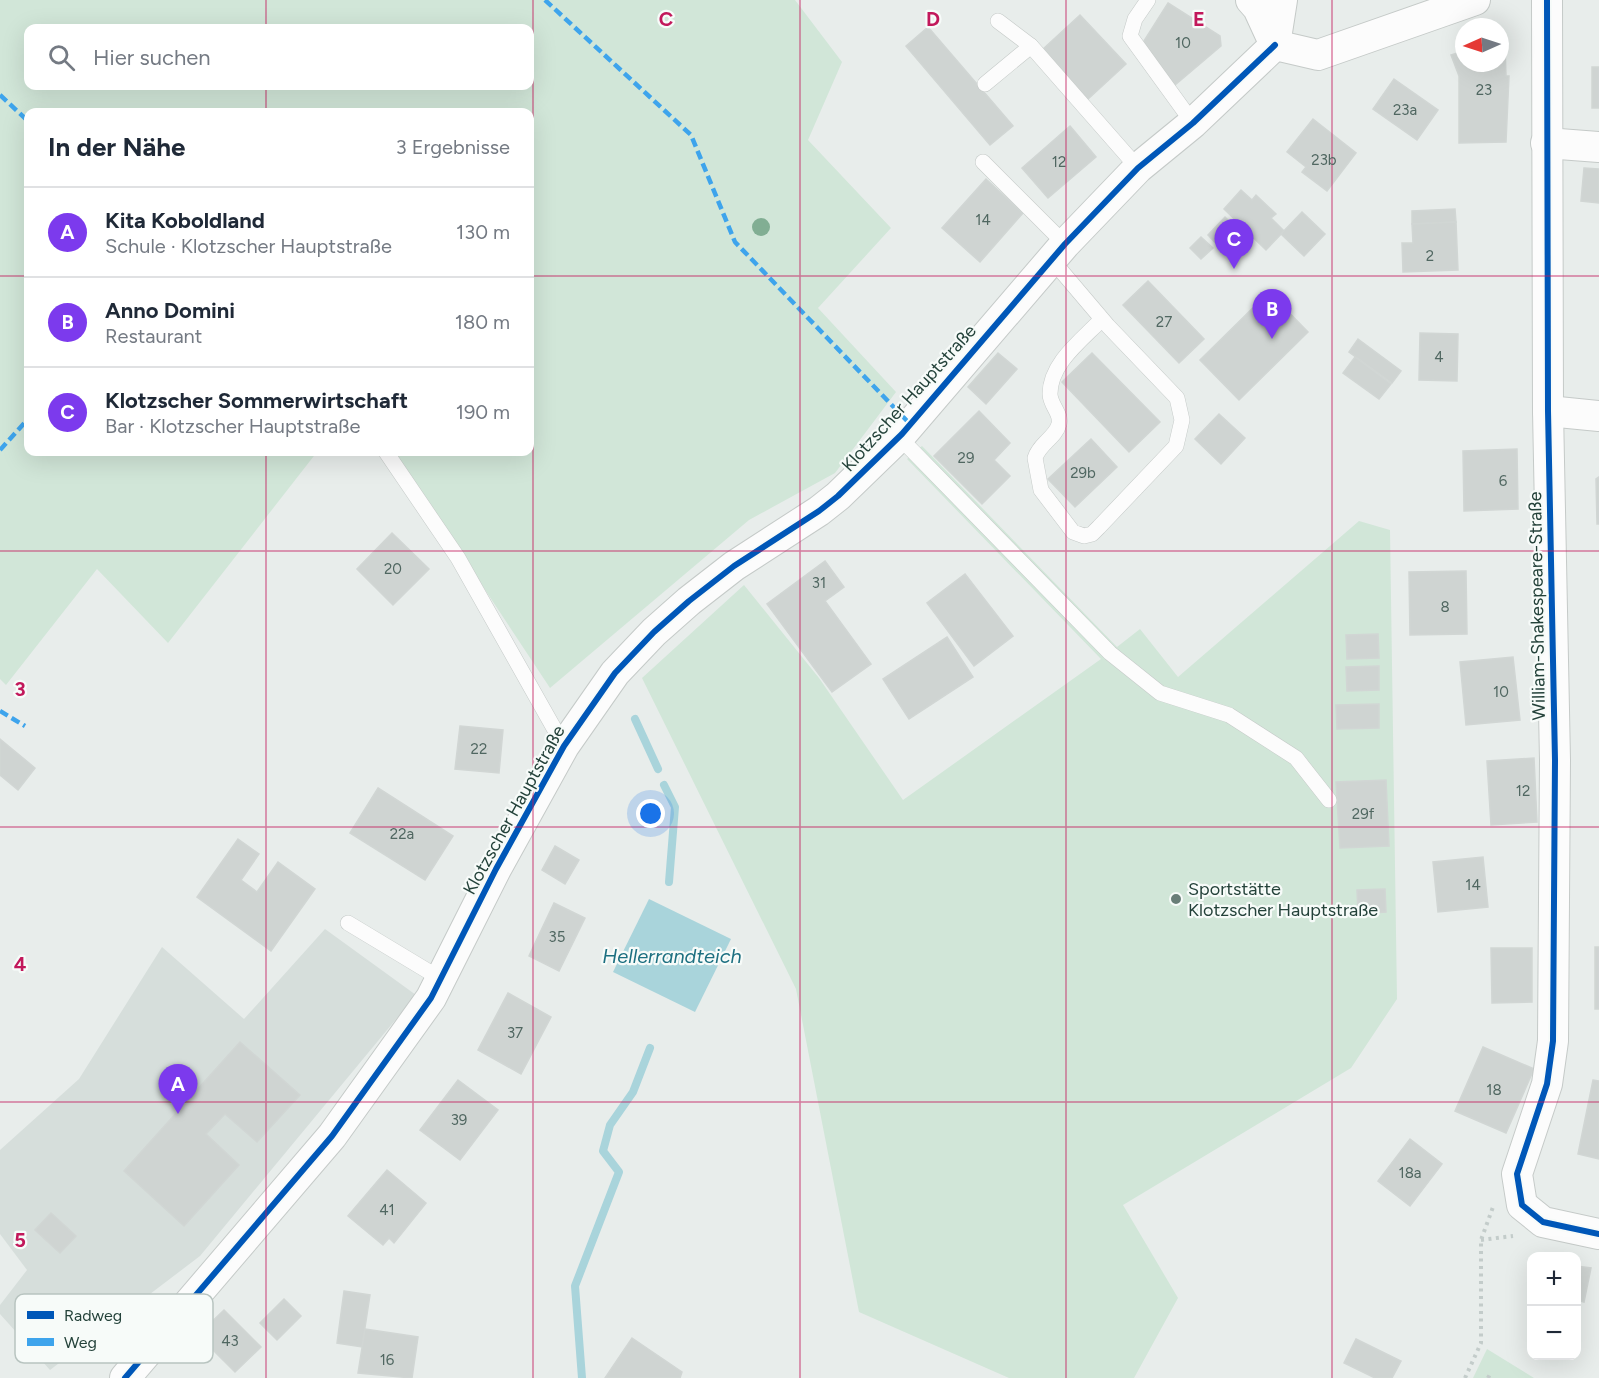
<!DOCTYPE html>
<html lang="de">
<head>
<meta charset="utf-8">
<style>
	body { margin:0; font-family:Figtree,sans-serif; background:#f6f6f7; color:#1f2937 }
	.controls { position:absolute; right:18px; bottom:18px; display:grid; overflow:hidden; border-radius:12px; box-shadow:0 6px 24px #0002 }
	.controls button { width:54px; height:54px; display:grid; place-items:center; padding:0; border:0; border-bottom:2px solid #e0e1e3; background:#fff; color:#1f2937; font:30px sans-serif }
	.compass { position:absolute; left:1455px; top:18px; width:54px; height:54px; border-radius:50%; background:#fff; box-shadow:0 6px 24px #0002; rotate:267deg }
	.you { position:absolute; left:651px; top:814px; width:21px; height:21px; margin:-15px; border:4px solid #fff; border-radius:50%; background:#1a73e8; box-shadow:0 0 0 9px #1a73e833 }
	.badge { display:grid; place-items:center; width:39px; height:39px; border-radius:50%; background:#7c3aed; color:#fff; font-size:20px; font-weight:700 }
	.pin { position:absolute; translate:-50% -50px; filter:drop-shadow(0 2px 3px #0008) }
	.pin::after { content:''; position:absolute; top:32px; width:21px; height:18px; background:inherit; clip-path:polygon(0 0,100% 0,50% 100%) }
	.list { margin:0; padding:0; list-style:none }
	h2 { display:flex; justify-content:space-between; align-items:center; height:78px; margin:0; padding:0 24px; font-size:26px }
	h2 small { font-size:20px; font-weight:400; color:#747a83 }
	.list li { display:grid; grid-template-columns:39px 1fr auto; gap:18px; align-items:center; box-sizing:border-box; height:90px; padding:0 24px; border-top:2px solid #e0e1e3 }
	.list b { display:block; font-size:22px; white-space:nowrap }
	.list p { margin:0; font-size:20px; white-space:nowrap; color:#747a83 }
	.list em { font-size:20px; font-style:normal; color:#747a83 }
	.icon { flex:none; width:33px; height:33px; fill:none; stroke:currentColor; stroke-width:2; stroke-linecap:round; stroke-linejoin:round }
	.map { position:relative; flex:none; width:1599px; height:1378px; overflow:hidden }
	.search { position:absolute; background:#fff; box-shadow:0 6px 24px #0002; left:24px; top:24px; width:510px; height:66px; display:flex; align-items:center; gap:15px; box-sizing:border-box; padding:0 21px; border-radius:12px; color:#747a83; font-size:22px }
	.panel { position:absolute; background:#fff; box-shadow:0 6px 24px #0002; left:24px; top:108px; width:510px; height:348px; border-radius:12px }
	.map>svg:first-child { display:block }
	.built { fill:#d6dedb }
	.green { fill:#d1e6d8; fill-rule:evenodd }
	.water { fill:#a9d4db }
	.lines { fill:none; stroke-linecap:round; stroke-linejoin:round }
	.stream { stroke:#a9d4db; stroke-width:8 }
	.building { fill:#cfd4d2; stroke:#d1d6d4; stroke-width:1.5 }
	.service-casing { stroke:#c5cac8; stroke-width:16 }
	.minor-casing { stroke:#c5cac8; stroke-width:32 }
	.path { stroke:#c3ccca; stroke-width:4; stroke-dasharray:3 4.5; stroke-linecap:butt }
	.service { stroke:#fcfcfc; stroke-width:15 }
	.minor { stroke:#fcfcfc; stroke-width:30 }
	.quiet { stroke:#3ea4ec; stroke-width:4.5; stroke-dasharray:9 4.5; stroke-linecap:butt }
	.cycleway-casing { stroke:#f7fbf9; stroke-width:10 }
	.cycleway { stroke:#0057b8; stroke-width:6 }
	.tree { fill:#81ae93 }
	.grid { fill:none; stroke:#c2185b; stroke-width:1.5; stroke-opacity:0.55 }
	.poi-dot { fill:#697e78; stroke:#f7fbf9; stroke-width:2 }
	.labels { text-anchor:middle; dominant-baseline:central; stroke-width:4.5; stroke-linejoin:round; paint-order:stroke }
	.number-label { font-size:15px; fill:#506761 }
	.street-label { font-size:18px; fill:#24423a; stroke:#f7fbf9 }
	.poi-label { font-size:18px; fill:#24423a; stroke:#f7fbf9; text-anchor:start }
	.water-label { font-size:20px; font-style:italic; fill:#1c6f80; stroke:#f7fbf9 }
	.key { fill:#f7fbf9; stroke:#b8c4c0; stroke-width:1.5 }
	.key-label { font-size:16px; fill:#24423a }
	.grid-label { font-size:20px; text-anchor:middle; font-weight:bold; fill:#c2185b; stroke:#f7fbf9; stroke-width:4.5; stroke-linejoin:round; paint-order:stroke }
</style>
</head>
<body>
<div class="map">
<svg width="1599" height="1378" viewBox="0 0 1599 1378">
	<rect width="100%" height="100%" fill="#e8edeb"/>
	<!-- built -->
	<polygon class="built" points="325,929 416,995 200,1256 50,1370 0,1314 0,1305 27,1270 0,1234 0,1150 79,1079 162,947 244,1019"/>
	<!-- green -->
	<g class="green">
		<path d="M0,0H795L842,62L808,140L891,228L818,308L896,392L835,473L749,520L550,688L394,452H530V112H28V452H317L168,643L97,569L6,685L0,679ZM28,28H530V86H28Z"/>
		<polygon points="922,446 1117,647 1140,629 1178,677 1359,521 1390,530 1397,999 1351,1068 1123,1205 1178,1298 1134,1378 1009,1378 859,1312 796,989 642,678 744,585 819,678 903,800 1101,659 907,459"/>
		<polygon points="1487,1349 1534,1378 1473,1378"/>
	</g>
	<!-- water -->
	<polygon class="water" points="649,899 731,939 695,1012 613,972"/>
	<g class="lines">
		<!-- stream -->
		<g class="stream">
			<polyline points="635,719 658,769"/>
			<polyline points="664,785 675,807 669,882"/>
			<polyline points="582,1378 575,1286 619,1172 603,1151 610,1125 633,1092 650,1048"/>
		</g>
	</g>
	<!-- building -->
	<g class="building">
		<polygon points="1168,3 1220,36 1221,46 1175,85 1145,52 1144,41"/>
		<polygon points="1080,15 1126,64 1087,100 1042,50"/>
		<polygon points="928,27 1013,126 990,145 906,46"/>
		<polygon points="1500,43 1505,46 1506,76 1509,76 1506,142 1459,143 1459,76 1451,55 1464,51 1464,63 1500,63"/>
		<rect x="1592" y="67" width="7" height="41"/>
		<polygon points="1394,79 1438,110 1417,140 1373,109"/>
		<polygon points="1313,119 1356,153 1327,191 1302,172 1306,167 1287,152"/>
		<polygon points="1070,126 1096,157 1048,198 1022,168"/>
		<polygon points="1584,168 1599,169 1599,203 1581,201"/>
		<polygon points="986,179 1023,213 980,262 942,228"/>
		<polygon points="1241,190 1252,200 1256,195 1276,214 1271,218 1284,231 1266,250 1224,209"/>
		<polygon points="1455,209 1456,222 1412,224 1412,211"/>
		<polygon points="1302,212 1325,234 1304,256 1281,234"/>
		<polygon points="1225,217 1244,236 1226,254 1208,235"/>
		<polygon points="1456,222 1458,270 1403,272 1402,243 1413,243 1412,224"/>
		<polygon points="1201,237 1213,248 1201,259 1190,248"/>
		<polygon points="1148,281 1204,339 1179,363 1123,305"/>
		<polygon points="1269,292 1308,332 1239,400 1200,360"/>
		<polygon points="1420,333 1458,334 1457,381 1419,380"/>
		<polygon points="1358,339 1401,371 1392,383 1349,352"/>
		<polygon points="998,353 1017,369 986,404 968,387"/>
		<polygon points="1092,353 1160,422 1129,452 1062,382"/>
		<polygon points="1355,357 1391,384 1379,399 1343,373"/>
		<polygon points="979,411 1010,443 994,460 1010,476 982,504 934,456"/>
		<polygon points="1219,414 1245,438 1221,464 1195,439"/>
		<polygon points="1091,439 1117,467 1075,507 1048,479"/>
		<polygon points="1517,449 1518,509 1464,511 1463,451"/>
		<polygon points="1599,477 1599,524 1597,524 1596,479"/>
		<polygon points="392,533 429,569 393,605 357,569"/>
		<polygon points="825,561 844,587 825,601 871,664 832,692 767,604"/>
		<polygon points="1466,571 1467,634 1410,635 1409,572"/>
		<polygon points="965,574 1013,636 974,666 927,603"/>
		<polygon points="1378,634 1379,658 1347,659 1346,635"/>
		<polygon points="947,637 973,677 909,719 883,679"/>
		<polygon points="1513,657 1520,720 1466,725 1460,662"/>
		<polygon points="1379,666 1379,690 1347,691 1346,667"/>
		<polygon points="1379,704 1379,728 1337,729 1336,705"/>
		<polygon points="460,726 503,730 499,773 455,769"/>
		<polygon points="0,739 35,768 18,790 0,775"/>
		<polygon points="1534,758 1537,822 1491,825 1487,761"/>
		<polygon points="1386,780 1389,846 1340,848 1336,782"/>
		<polygon points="378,788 453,836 425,880 350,833"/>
		<polygon points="238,839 259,854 241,880 257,892 278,862 315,889 271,951 197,897"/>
		<polygon points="555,846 579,860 565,884 542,870"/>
		<polygon points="1483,857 1488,907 1438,912 1433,862"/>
		<polygon points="1385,889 1386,912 1358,914 1357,890"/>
		<polygon points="554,903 585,918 559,971 529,956"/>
		<rect x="1595" y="947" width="4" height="62"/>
		<polygon points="1491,948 1532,948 1532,1002 1492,1003"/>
		<polygon points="508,993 551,1017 521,1074 478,1050"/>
		<polygon points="240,1042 300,1095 257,1142 225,1114 206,1134 239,1165 184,1226 124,1171"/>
		<polygon points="1483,1047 1534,1069 1506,1133 1455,1111"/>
		<polygon points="458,1080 498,1110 460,1160 420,1130"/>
		<polygon points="1593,1080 1599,1081 1599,1159 1578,1154"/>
		<polygon points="1410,1139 1442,1164 1410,1206 1378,1181"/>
		<polygon points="387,1170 426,1203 394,1243 389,1238 383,1245 348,1216"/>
		<polygon points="51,1213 76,1236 60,1253 35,1230"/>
		<polygon points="1576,1266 1591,1268 1584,1302 1576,1300"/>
		<polygon points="344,1291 370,1295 362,1347 337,1343"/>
		<polygon points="284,1299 301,1316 277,1340 260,1323"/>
		<polygon points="224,1310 261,1347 235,1372 198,1335"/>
		<polygon points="365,1329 418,1337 412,1378 358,1373"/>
		<polygon points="632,1338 682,1372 680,1378 605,1378"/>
		<polygon points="1356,1339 1401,1361 1392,1378 1375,1378 1344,1363"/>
	</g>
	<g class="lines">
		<!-- service casing -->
		<g class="service-casing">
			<g id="service">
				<polyline points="1148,0 1135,19 1130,36 1193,123"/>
				<polyline points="998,21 1031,46 1138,168"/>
				<polyline points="985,84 1031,46"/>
				<polyline points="983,162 1065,244"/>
				<path d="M1052,260L1108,326L1177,398L1182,420L1176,446L1099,527L1092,534L1084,536L1073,532L1041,490L1035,458C1039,444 1056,437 1059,424C1062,414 1050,405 1050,394C1050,363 1082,340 1102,319"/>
				<polyline points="899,437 1110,653 1160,693 1229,715 1296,758 1329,800"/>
				<polyline points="386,452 458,558 564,746"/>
				<polyline points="348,923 441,979"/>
			</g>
		</g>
		<!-- minor casing -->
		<g class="minor-casing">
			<g id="minor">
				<polyline points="1251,0 1258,8 1275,45"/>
				<polyline points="1547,0 1548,411 1555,760 1553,1041 1547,1084 1517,1174 1522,1205 1543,1222 1599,1234"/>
				<polyline points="1275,45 1318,55 1475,0"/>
				<polyline points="1275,45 1282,0"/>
				<polyline points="1546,143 1599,147"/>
				<polyline points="1548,411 1599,416"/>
				<polyline points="125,1378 332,1136 431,998 496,869 564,746 615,673 654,632 689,601 734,566 819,511 838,496 902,434 1065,244 1138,168 1193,123 1275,45"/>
			</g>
		</g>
		<!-- path -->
		<g class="path">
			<polyline points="1481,1240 1513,1236"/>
			<polyline points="1465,1378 1481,1343 1481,1240 1493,1207"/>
			<polyline points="1488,1378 1490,1374"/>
		</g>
		<!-- service -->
		<use href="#service" class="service"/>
		<!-- minor -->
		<use href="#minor" class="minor"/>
		<!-- quiet -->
		<g class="quiet">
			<polyline points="545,0 691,135 735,242 910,424"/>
			<polyline points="0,95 28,121"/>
			<polyline points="0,450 28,419"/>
			<polyline points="0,711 25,726"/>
		</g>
		<!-- cycleway casing -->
		<g class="cycleway-casing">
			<g id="cycleway">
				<polyline points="1547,0 1548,411 1555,760 1553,1041 1547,1084 1517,1174 1522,1205 1543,1222 1599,1234"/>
				<polyline points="125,1378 332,1136 431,998 496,869 564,746 615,673 654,632 689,601 734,566 819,511 838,496 902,434 1065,244 1138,168 1193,123 1275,45"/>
			</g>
		</g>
		<!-- cycleway -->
		<use href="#cycleway" class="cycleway"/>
	</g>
	<!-- trees -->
	<circle class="tree" cx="761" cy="227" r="9"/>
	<!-- grid -->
	<path class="grid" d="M266,0V28M533,0V1378M800,0V1378M1066,0V1378M1332,0V1378M266,86V112M0,276H28M530,276H1599M266,452V1378M0,551H1599M0,827H1599M0,1102H1599"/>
	<!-- markers -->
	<circle class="poi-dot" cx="1176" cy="899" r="6"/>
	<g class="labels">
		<!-- number labels -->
		<g class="number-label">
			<text x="1183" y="43">10</text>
			<text x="1484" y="90">23</text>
			<text x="1405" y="110">23a</text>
			<text x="1324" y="160">23b</text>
			<text x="1059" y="162">12</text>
			<text x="983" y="220">14</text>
			<text x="1430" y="256">2</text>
			<text x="1164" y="322">27</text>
			<text x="1439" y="357">4</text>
			<text x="966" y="458">29</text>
			<text x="1083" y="473">29b</text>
			<text x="1503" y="481">6</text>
			<text x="393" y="569">20</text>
			<text x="819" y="583">31</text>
			<text x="1445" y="607">8</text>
			<text x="1501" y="692">10</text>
			<text x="479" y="749">22</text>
			<text x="1523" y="791">12</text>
			<text x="1363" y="814">29f</text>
			<text x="402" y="834">22a</text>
			<text x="1473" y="885">14</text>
			<text x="557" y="937">35</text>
			<text x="515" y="1033">37</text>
			<text x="1494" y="1090">18</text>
			<text x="459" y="1120">39</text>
			<text x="1410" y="1173">18a</text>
			<text x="387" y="1210">41</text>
			<text x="230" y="1341">43</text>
			<text x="387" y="1360">16</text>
		</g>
		<!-- street labels -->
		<g class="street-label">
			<text transform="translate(909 398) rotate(-48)">Klotzscher Hauptstraße</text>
			<text transform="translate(1537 606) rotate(-91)">William-Shakespeare-Straße</text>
			<text transform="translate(514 810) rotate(-61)">Klotzscher Hauptstraße</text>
		</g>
		<!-- poi labels -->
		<g class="poi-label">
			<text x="1188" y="889">Sportstätte<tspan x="1188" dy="21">Klotzscher Hauptstraße</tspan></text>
		</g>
		<!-- water labels -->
		<g class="water-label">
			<text x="672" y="956">Hellerrandteich</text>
		</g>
	</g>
	<!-- legend -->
	<rect x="15" y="1294" width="198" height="69" rx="9" class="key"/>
	<rect x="27" y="1311" width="27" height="8" fill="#0057b8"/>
	<rect x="27" y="1338" width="27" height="8" fill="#3ea4ec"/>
	<g class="key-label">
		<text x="64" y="1321">Radweg</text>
		<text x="64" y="1348">Weg</text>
	</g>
	<g class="grid-label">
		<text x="666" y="26">C</text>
		<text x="933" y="26">D</text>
		<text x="1199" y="26">E</text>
		<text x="20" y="696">3</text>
		<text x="20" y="971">4</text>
		<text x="20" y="1247">5</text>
	</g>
</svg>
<div class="controls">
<button>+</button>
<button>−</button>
</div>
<svg class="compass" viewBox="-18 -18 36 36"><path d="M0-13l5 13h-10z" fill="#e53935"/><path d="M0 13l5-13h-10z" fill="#747a83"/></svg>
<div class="you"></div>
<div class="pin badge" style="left:178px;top:1114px">A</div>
<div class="pin badge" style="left:1272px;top:339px">B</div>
<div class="pin badge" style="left:1234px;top:269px">C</div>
<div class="search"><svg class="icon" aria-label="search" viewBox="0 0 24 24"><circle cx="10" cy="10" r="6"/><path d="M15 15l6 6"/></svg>Hier suchen</div>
<section class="panel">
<h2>In der Nähe<small>3 Ergebnisse</small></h2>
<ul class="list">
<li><span class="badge">A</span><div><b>Kita Koboldland</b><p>Schule · Klotzscher Hauptstraße</p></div><em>130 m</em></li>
<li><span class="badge">B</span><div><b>Anno Domini</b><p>Restaurant</p></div><em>180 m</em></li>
<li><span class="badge">C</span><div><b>Klotzscher Sommerwirtschaft</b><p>Bar · Klotzscher Hauptstraße</p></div><em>190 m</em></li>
</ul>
</section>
</div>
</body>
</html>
